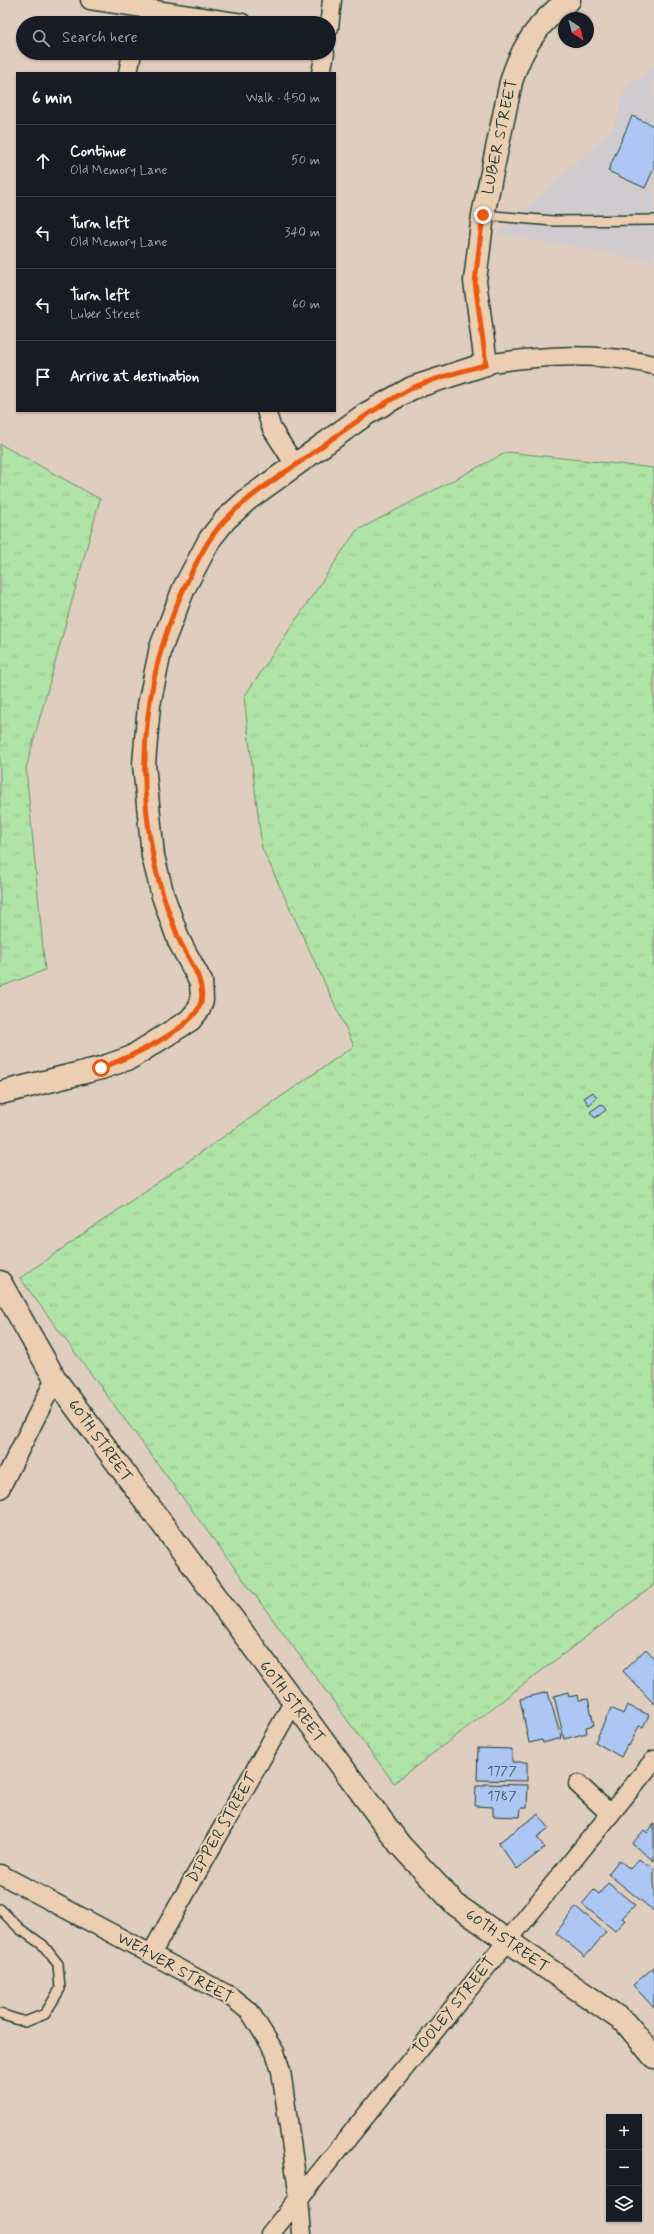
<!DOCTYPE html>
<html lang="en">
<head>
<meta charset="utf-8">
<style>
	body { margin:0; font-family:Mynerve,sans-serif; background:#20242c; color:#f1f3f6 }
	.controls { position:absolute; right:12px; bottom:12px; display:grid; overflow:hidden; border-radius:0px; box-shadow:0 1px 3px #0004 }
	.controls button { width:36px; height:36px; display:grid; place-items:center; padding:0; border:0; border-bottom:1px solid #363941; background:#171b24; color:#f1f3f6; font:20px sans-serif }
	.compass { position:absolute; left:558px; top:12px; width:36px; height:36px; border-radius:50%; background:#171b24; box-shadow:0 1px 3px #0004; rotate:144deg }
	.stop { position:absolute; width:12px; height:12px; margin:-9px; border:3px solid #ea580c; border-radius:50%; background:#fff }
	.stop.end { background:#ea580c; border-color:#fff; box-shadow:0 1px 4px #0008 }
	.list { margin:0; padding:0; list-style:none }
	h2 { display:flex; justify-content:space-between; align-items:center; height:52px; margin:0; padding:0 16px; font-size:17px }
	h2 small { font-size:13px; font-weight:400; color:#9ea1a6 }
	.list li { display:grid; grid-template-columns:26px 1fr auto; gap:12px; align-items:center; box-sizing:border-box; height:72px; padding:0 16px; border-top:1px solid #363941 }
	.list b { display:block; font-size:15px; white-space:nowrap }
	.list p { margin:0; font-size:13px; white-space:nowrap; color:#9ea1a6 }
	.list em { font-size:13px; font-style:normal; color:#9ea1a6 }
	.icon { flex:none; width:22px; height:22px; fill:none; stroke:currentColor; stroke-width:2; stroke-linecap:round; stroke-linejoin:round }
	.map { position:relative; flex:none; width:654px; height:2234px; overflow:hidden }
	.search { position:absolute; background:#171b24; box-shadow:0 1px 3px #0004; left:16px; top:16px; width:320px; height:44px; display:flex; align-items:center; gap:10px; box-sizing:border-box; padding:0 14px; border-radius:22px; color:#9ea1a6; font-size:15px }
	.panel { position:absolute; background:#171b24; box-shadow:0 1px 3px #0004; left:16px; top:72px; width:320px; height:340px; border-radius:0px }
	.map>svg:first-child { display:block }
	.built { fill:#d0cbcf }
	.grass { fill:url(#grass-tufts); stroke:#68906d }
	.building { fill:#adc6f3; stroke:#1f3d34 }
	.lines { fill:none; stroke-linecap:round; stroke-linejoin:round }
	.service-casing { stroke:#1f3d34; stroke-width:12 }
	.minor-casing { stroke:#1f3d34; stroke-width:21 }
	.tertiary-casing { stroke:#1f3d34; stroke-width:25 }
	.service { stroke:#eccfb2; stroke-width:9 }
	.minor { stroke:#eccfb2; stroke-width:18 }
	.tertiary { stroke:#eccfb2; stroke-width:22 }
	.route { stroke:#ea580c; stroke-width:5 }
	.labels { text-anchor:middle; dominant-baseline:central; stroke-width:4; stroke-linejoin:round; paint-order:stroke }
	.number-label { font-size:14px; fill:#425f64 }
	.street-label { font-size:16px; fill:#1f3d34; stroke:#eccfb2 }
</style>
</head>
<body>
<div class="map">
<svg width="654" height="2234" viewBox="0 0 654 2234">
	<defs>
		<pattern id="grass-tufts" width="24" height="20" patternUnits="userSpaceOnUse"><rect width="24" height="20" fill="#b0e4a6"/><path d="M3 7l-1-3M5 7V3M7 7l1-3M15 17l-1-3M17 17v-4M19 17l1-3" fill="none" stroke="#97c490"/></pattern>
	</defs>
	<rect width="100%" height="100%" fill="#dfcdbf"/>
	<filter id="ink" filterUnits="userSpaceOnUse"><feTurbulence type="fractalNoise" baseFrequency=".025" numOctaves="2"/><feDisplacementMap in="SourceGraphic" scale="8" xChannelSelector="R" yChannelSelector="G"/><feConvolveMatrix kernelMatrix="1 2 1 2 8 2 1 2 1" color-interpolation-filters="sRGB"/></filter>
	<g filter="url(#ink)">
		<!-- built -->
		<polygon class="built" points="654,66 654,261 499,234 613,129 625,90"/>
		<!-- grass -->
		<g class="grass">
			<polygon points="0,444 100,499 26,768 45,970 0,987"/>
			<polygon points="507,452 654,468 654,1585 394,1783 20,1278 354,1046 262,848 244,697 356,531"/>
		</g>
		<!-- building -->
		<g class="building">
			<polygon points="632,116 654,126 654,168 645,188 608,171"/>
			<polygon points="593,1092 597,1098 589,1105 584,1098"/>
			<polygon points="601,1104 606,1110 595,1118 590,1112"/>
			<polygon points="646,1649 654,1658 654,1704 623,1671"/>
			<polygon points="548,1692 561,1738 543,1743 542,1740 529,1743 520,1699"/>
			<polygon points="568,1692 569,1697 578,1695 579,1700 588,1699 594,1725 586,1727 587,1733 564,1739 554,1696"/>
			<polygon points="627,1705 649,1715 643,1727 639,1726 629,1746 627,1745 621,1757 595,1742 611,1708 623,1714"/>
			<polygon points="478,1748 512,1749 512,1762 527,1762 527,1781 477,1780"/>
			<polygon points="484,1784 528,1785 527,1808 521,1808 520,1817 493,1816 493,1807 475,1806 476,1786 484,1786"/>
			<polygon points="538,1814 549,1828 537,1837 545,1848 517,1869 498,1843"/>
			<polygon points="654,1824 654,1861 632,1844 644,1830 647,1833"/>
			<polygon points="639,1859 648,1866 650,1864 654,1868 654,1911 608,1874 619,1860 630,1869"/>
			<polygon points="608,1883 635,1905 622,1918 625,1920 615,1931 582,1904 594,1890 599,1894"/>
			<polygon points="576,1907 606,1932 585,1957 556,1933"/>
			<polygon points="654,1967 654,2008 633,1985"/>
		</g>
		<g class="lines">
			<!-- service casing -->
			<g class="service-casing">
				<g id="service">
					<polyline points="483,215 553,221 654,220"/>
					<polyline points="0,1909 20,1929 43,1945 58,1964 60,1989 45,2014 25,2022 0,2014"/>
				</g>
			</g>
			<!-- minor casing -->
			<g class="minor-casing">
				<g id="minor">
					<polyline points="90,0 242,23"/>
					<polyline points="329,28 332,0"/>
					<polyline points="128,73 132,53"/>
					<polyline points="321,73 325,53"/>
					<path d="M486,364C543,355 598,352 654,365"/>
					<polyline points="266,411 272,429 295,465"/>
					<polyline points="0,1489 55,1379"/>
					<polyline points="578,1784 610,1814"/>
					<polyline points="0,1874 230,1996 250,2012 275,2052 281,2071 299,2198 302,2234"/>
					<polyline points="151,1954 293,1703"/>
					<polyline points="270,2234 654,1760"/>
				</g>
			</g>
			<!-- tertiary casing -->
			<g class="tertiary-casing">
				<g id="tertiary">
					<path d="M0,1093L101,1068L130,1058L190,1020L199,1009L202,1000L201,982L179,941L163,896L153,856L144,764L149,705L161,647L184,588L210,539L225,520L248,499L366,414L412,388L486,364L475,281L483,215L511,82C521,48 540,20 569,0"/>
					<polyline points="0,1282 55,1379 400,1845 456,1905 626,2023 654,2057"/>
				</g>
			</g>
			<!-- service -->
			<use href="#service" class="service"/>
			<!-- minor -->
			<use href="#minor" class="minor"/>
			<!-- tertiary -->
			<use href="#tertiary" class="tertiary"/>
		</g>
	</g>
	<g class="lines" filter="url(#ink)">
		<!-- route -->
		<path class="route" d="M101,1068C125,1059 195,1029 201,1002C206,978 186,958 178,937C168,911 158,884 153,856C135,762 146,666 188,580C198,559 209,537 225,520C247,497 274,480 300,462C336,436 371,410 410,389C433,378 462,372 486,364L475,282L483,215"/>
	</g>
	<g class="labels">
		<!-- number labels -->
		<g class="number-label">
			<text x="502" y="1771">1777</text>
			<text x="502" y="1796">1787</text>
		</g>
		<!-- street labels -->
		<g class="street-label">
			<text transform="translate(500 137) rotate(-78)">LUBER STREET</text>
			<text transform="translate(100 1441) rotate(54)">60TH STREET</text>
			<text transform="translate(292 1702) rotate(53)">60TH STREET</text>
			<text transform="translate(222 1828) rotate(-60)">DIPPER STREET</text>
			<text transform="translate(507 1941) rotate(35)">60TH STREET</text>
			<text transform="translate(175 1968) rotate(29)">WEAVER STREET</text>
			<text transform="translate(454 2006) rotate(-51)">TOOLEY STREET</text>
		</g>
	</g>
</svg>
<div class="controls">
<button>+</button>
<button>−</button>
<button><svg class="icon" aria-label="layers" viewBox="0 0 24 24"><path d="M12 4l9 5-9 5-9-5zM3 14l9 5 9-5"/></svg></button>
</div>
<svg class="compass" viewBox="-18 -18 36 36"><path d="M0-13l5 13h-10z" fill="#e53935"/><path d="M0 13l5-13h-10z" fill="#9ea1a6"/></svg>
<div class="stop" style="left:101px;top:1068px"></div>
<div class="stop end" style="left:483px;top:215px"></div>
<div class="search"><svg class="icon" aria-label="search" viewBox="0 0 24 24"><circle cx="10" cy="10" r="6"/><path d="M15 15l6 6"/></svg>Search here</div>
<section class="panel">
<h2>6 min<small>Walk · 450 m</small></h2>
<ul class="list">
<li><svg class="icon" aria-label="ahead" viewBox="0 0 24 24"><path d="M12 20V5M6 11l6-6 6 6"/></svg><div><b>Continue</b><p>Old Memory Lane</p></div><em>50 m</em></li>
<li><svg class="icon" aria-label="left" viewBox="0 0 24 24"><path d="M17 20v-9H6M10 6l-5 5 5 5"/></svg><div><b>Turn left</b><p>Old Memory Lane</p></div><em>340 m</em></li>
<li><svg class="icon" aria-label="left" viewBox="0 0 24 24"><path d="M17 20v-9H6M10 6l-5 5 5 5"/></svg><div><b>Turn left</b><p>Luber Street</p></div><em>60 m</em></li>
<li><svg class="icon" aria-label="arrive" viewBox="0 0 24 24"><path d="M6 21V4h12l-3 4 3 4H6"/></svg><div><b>Arrive at destination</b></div></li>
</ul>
</section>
</div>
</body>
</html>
